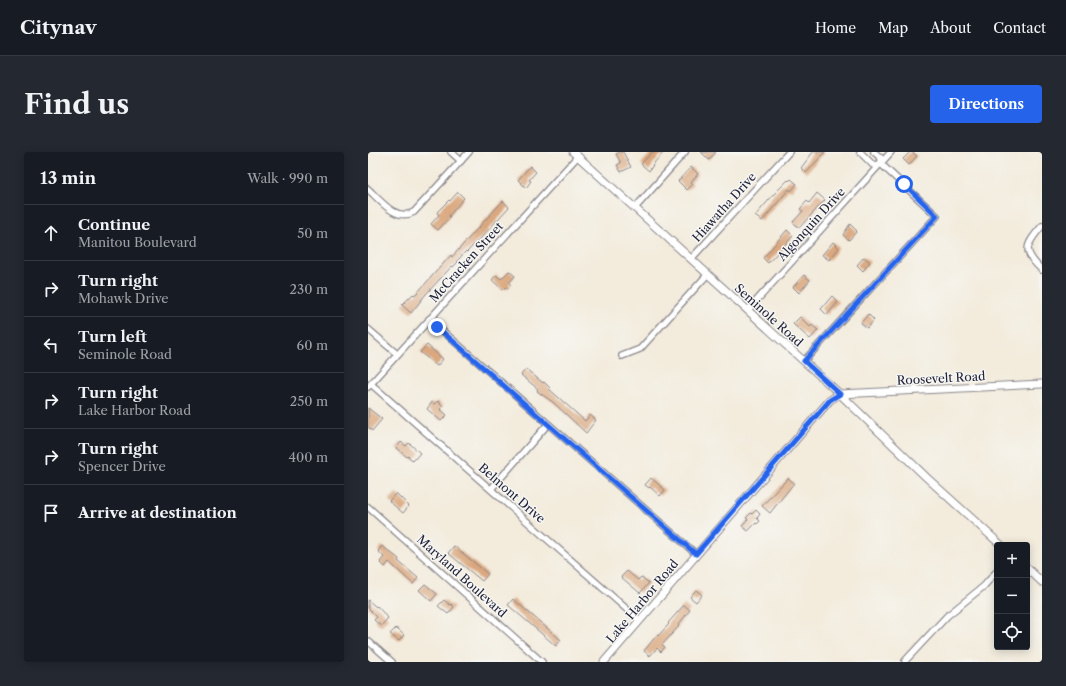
<!DOCTYPE html>
<html lang="en">
<head>
<meta charset="utf-8">
<style>
	body { margin:0; font-family:"Libre Caslon Text",serif; background:#242831; color:#f1f3f6 }
	.controls { position:absolute; right:12px; bottom:12px; display:grid; overflow:hidden; border-radius:4px; box-shadow:0 2px 10px #0003 }
	.controls button { width:36px; height:36px; display:grid; place-items:center; padding:0; border:0; border-bottom:1px solid #363941; background:#171b24; color:#f1f3f6; font:20px sans-serif }
	.stop { position:absolute; width:12px; height:12px; margin:-9px; border:3px solid #2563eb; border-radius:50%; background:#fff }
	.stop.end { background:#2563eb; border-color:#fff; box-shadow:0 1px 4px #0008 }
	.list { margin:0; padding:0; list-style:none }
	h2 { display:flex; justify-content:space-between; align-items:center; height:52px; margin:0; padding:0 16px; font-size:17px }
	h2 small { font-size:13px; font-weight:400; color:#9ea1a6 }
	.list li { display:grid; grid-template-columns:26px 1fr auto; gap:12px; align-items:center; box-sizing:border-box; height:56px; padding:0 16px; border-top:1px solid #363941 }
	.list b { display:block; font-size:15px; white-space:nowrap }
	.list p { margin:0; font-size:13px; white-space:nowrap; color:#9ea1a6 }
	.list em { font-size:13px; font-style:normal; color:#9ea1a6 }
	.icon { flex:none; width:22px; height:22px; fill:none; stroke:currentColor; stroke-width:2; stroke-linecap:round; stroke-linejoin:round }
	.map { position:relative; flex:none; width:674px; height:510px; overflow:hidden; border-radius:4px }
	header { display:flex; align-items:center; gap:24px; box-sizing:border-box; height:56px; padding:0 20px; background:#171b24; border-bottom:1px solid #363941 }
	header strong { font-size:19px }
	nav { display:flex; gap:22px; margin-inline-start:auto; font-size:14px }
	.intro { display:flex; align-items:center; justify-content:space-between; box-sizing:border-box; height:96px; padding:0 24px }
	h1 { margin:0; font-size:28px }
	.button { padding:10px 18px; border-radius:4px; background:#2563eb; color:#fff; font-size:14px; font-weight:700 }
	main { display:flex; gap:24px; padding:0 24px }
	aside { flex:1; background:#171b24; border-radius:4px; box-shadow:0 2px 10px #0003 }
	.map>svg:first-child { display:block }
	.building { fill:#daa77e }
	.lines { fill:none; stroke-linecap:round; stroke-linejoin:round }
	.minor-casing { stroke:#8a868b; stroke-width:8 }
	.tertiary-casing { stroke:#8a868b; stroke-width:9 }
	.minor { stroke:#fff; stroke-width:5.5 }
	.tertiary { stroke:#fff; stroke-width:7 }
	.route { stroke:#2563eb; stroke-width:5 }
	.labels { text-anchor:middle; dominant-baseline:central; stroke-width:3; stroke-linejoin:round; paint-order:stroke }
	.street-label { font-size:12px; fill:#22223b; stroke:#f6f6f2 }
</style>
</head>
<body>
<header>
<strong>Citynav</strong>
<nav><a>Home</a><a>Map</a><a>About</a><a>Contact</a></nav>
</header>
<div class="intro"><h1>Find us</h1><a class="button">Directions</a></div>
<main>
<aside>
<h2>13 min<small>Walk · 990 m</small></h2>
<ul class="list">
<li><svg class="icon" aria-label="ahead" viewBox="0 0 24 24"><path d="M12 20V5M6 11l6-6 6 6"/></svg><div><b>Continue</b><p>Manitou Boulevard</p></div><em>50 m</em></li>
<li><svg class="icon" aria-label="right" viewBox="0 0 24 24"><path d="M7 20v-9h11M14 6l5 5-5 5"/></svg><div><b>Turn right</b><p>Mohawk Drive</p></div><em>230 m</em></li>
<li><svg class="icon" aria-label="left" viewBox="0 0 24 24"><path d="M17 20v-9H6M10 6l-5 5 5 5"/></svg><div><b>Turn left</b><p>Seminole Road</p></div><em>60 m</em></li>
<li><svg class="icon" aria-label="right" viewBox="0 0 24 24"><path d="M7 20v-9h11M14 6l5 5-5 5"/></svg><div><b>Turn right</b><p>Lake Harbor Road</p></div><em>250 m</em></li>
<li><svg class="icon" aria-label="right" viewBox="0 0 24 24"><path d="M7 20v-9h11M14 6l5 5-5 5"/></svg><div><b>Turn right</b><p>Spencer Drive</p></div><em>400 m</em></li>
<li><svg class="icon" aria-label="arrive" viewBox="0 0 24 24"><path d="M6 21V4h12l-3 4 3 4H6"/></svg><div><b>Arrive at destination</b></div></li>
</ul>
</aside>
<div class="map">
<svg width="674" height="510" viewBox="0 0 674 510">
	<rect width="100%" height="100%" fill="#f6f6f2"/>
	<filter id="ink" filterUnits="userSpaceOnUse"><feTurbulence type="fractalNoise" baseFrequency=".025" numOctaves="2"/><feDisplacementMap in="SourceGraphic" scale="8" xChannelSelector="R" yChannelSelector="G"/><feConvolveMatrix kernelMatrix="1 2 1 2 8 2 1 2 1" color-interpolation-filters="sRGB"/></filter>
	<filter id="wash" filterUnits="userSpaceOnUse"><feTurbulence type="fractalNoise" baseFrequency=".012" numOctaves="4" result="noise"/><feDisplacementMap in="SourceGraphic" scale="16" xChannelSelector="R" yChannelSelector="G"/><feGaussianBlur stdDeviation="0.9" result="paint"/><feColorMatrix in="noise" values="0 0 0 0 0 0 0 0 0 0 0 0 0 0 0 0 0 1.4 0 .05"/><feComposite in="paint" operator="in"/></filter>
	<g filter="url(#wash)">
		<rect width="100%" height="100%" fill="#f3ebdb"/>
		<g id="blocks">
			<!-- building -->
			<g class="building">
				<polygon points="252,0 255,0 263,15 253,20 249,13 253,11 248,2"/>
				<polygon points="284,0 296,0 284,13 285,13 281,19 273,12"/>
				<polygon points="333,0 348,0 341,8"/>
				<polygon points="445,0 457,0 438,21 433,16"/>
				<polygon points="542,0 544,0 549,4 541,13 535,7"/>
				<polygon points="162,14 168,20 161,28 163,29 158,36 150,28"/>
				<polygon points="323,15 330,22 323,30 325,32 319,38 310,29"/>
				<polygon points="423,27 429,32 423,39 421,37 394,69 387,64 407,41 420,28 421,29"/>
				<polygon points="90,40 96,46 81,64 82,65 70,78 63,72 71,63 69,60 81,48 82,49"/>
				<polygon points="449,41 457,48 431,76 425,70 435,59 432,57 439,49 441,51"/>
				<polygon points="135,49 141,55 112,87 112,86 99,100 98,99 89,109 90,110 85,115 84,114 58,142 43,161 34,153 45,142 46,143 49,141 83,103 84,105 118,67"/>
				<polygon points="482,72 489,79 481,88 475,83"/>
				<polygon points="419,78 425,84 400,111 395,106"/>
				<polygon points="465,90 471,96 461,108 454,103"/>
				<polygon points="496,105 502,110 495,119 489,113"/>
				<polygon points="141,119 147,124 141,131 143,133 139,137 137,135 135,138 124,128 128,123 133,127"/>
				<polygon points="436,123 442,128 431,141 425,135"/>
				<polygon points="464,144 470,150 459,163 453,157"/>
				<polygon points="500,162 506,168 499,176 493,171"/>
				<polygon points="432,165 442,175 444,173 450,178 442,187 425,172"/>
				<polygon points="59,193 75,207 69,214 52,200"/>
				<polygon points="158,217 175,231 176,230 182,236 181,237 217,269 222,263 228,268 218,281 186,251 169,239 170,237 153,223"/>
				<polygon points="70,249 75,254 72,257 79,263 73,269 59,257 64,250 66,252"/>
				<polygon points="0,256 14,267 4,279 0,275"/>
				<polygon points="33,290 38,294 41,291 52,301 45,309 40,304 39,305 28,296"/>
				<polygon points="283,326 297,338 292,344 282,335 281,336 277,333"/>
				<polygon points="420,326 426,331 402,361 394,354"/>
				<polygon points="28,341 41,354 35,361 21,349"/>
				<polygon points="388,358 392,362 389,366 392,369 389,372 388,371 380,379 374,374 380,367 378,366 383,361 384,362"/>
				<polygon points="14,394 31,407 30,409 50,426 45,432 21,410 17,415 12,410 16,405 10,399"/>
				<polygon points="86,394 120,422 114,429 80,401"/>
				<polygon points="259,419 270,428 273,425 281,431 272,441 253,425"/>
				<polygon points="57,432 69,442 63,449 51,438"/>
				<polygon points="328,438 334,443 328,450 322,445"/>
				<polygon points="145,447 193,488 188,494 140,453"/>
				<polygon points="0,448 8,455 9,454 20,466 13,474 6,468 9,465 0,456"/>
				<polygon points="76,448 82,453 83,452 86,455 80,462 70,454"/>
				<polygon points="316,453 322,458 310,473 311,474 294,493 297,495 293,500 289,496 282,504 276,499 289,483 290,484 301,472 300,471"/>
				<polygon points="28,476 36,483 31,489 22,482"/>
			</g>
		</g>
	</g>
	<g filter="url(#ink)">
		<use href="#blocks" fill-opacity="0" stroke="#8a868b" stroke-width="1"/>
		<g class="lines">
			<!-- minor casing -->
			<g class="minor-casing">
				<g id="minor">
					<polyline points="83,0 93,9"/>
					<polyline points="492,0 505,13 513,12 513,6 506,0"/>
					<path d="M0,37C13,49 28,70 46,60L101,0"/>
					<polyline points="267,56 317,0"/>
					<path d="M674,74C657,94 654,99 674,118"/>
					<polyline points="323,107 421,0"/>
					<polyline points="380,158 523,0"/>
					<polyline points="61,167 328,402"/>
					<polyline points="0,177 29,202"/>
					<polyline points="254,204 272,197 340,122"/>
					<polyline points="436,209 569,64 513,12"/>
					<polyline points="3,232 271,468"/>
					<polyline points="0,235 210,4"/>
					<polyline points="123,337 180,272"/>
					<polyline points="0,355 174,510"/>
					<polyline points="0,489 24,510"/>
					<polyline points="537,509 579,464 616,434 629,419"/>
				</g>
			</g>
			<!-- tertiary casing -->
			<g class="tertiary-casing">
				<g id="tertiary">
					<polyline points="205,0 472,242 558,325 633,393"/>
					<polyline points="659,416 674,430"/>
					<polyline points="236,510 462,248 472,242 674,232"/>
				</g>
			</g>
			<!-- minor -->
			<use href="#minor" class="minor"/>
			<!-- tertiary -->
			<use href="#tertiary" class="tertiary"/>
		</g>
	</g>
	<g class="lines" filter="url(#ink)">
		<!-- route -->
		<polyline class="route" points="69,175 328,402 462,248 472,242 436,209 569,64 536,32"/>
	</g>
	<g class="labels">
		<!-- street labels -->
		<g class="street-label">
			<text transform="translate(356 55) rotate(-48)">Hiawatha Drive</text>
			<text transform="translate(443 72) rotate(-48)">Algonquin Drive</text>
			<text transform="translate(98 110) rotate(-48)">McCracken Street</text>
			<text transform="translate(401 163) rotate(42)">Seminole Road</text>
			<text transform="translate(573 226) rotate(-3)">Roosevelt Road</text>
			<text transform="translate(144 341) rotate(41)">Belmont Drive</text>
			<text transform="translate(94 424) rotate(42)">Maryland Boulevard</text>
			<text transform="translate(274 449) rotate(-50)">Lake Harbor Road</text>
		</g>
	</g>
</svg>
<div class="controls">
<button>+</button>
<button>−</button>
<button><svg class="icon" aria-label="locate" viewBox="0 0 24 24"><circle cx="12" cy="12" r="6"/><path d="M12 2v4M12 18v4M2 12h4M18 12h4"/></svg></button>
</div>
<div class="stop" style="left:536px;top:32px"></div>
<div class="stop end" style="left:69px;top:175px"></div>
</div>
</main>
</body>
</html>
